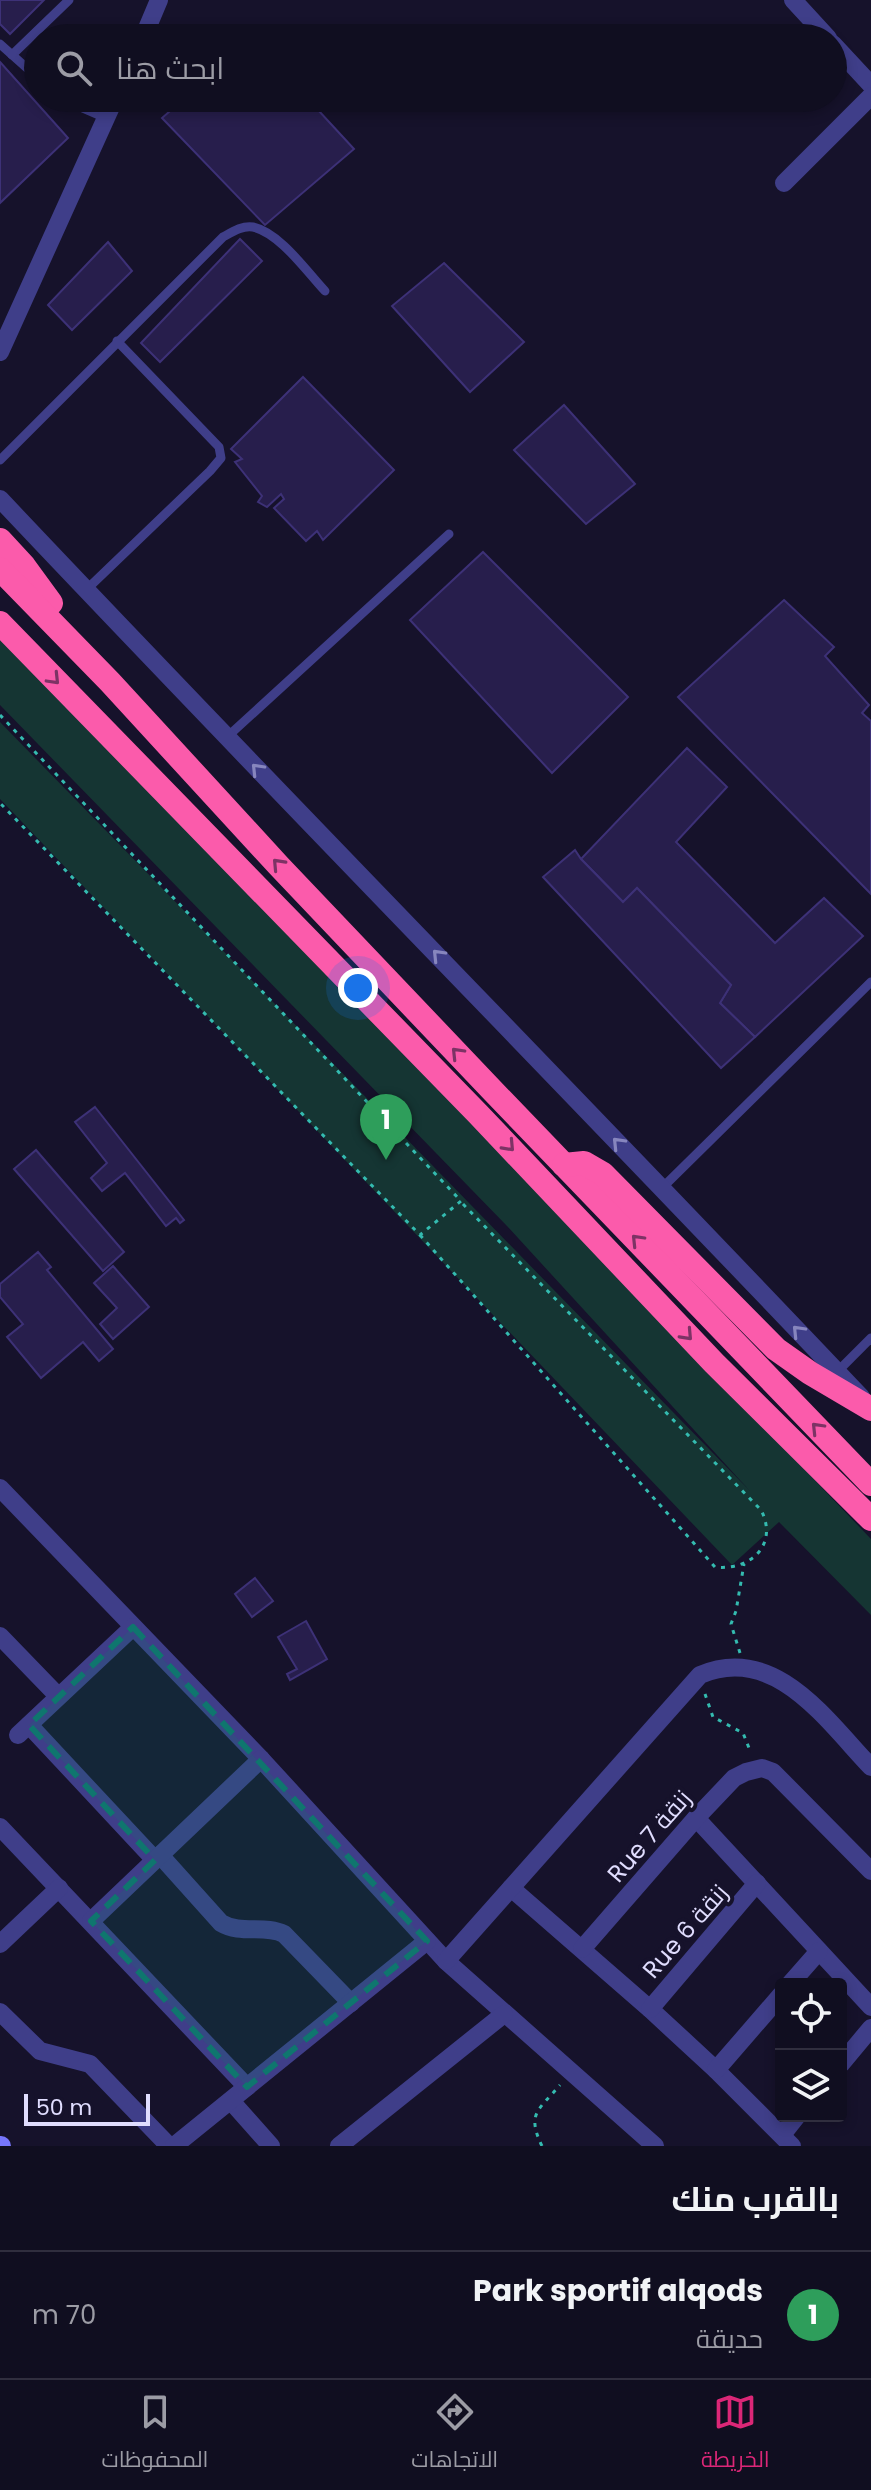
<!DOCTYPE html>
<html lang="ar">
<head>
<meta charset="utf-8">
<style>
	body { margin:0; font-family:Poppins,Cairo,sans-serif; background:#191729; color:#f1f3f6; direction:rtl }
	.controls { position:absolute; right:24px; bottom:24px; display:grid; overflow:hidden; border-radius:8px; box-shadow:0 4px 12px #0003 }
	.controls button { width:72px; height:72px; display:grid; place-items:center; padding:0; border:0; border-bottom:2px solid #302e3e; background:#100e20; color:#f1f3f6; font:40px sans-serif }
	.scale { position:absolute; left:24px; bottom:20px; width:126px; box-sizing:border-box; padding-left:8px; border:4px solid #e0ddfe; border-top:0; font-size:22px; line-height:28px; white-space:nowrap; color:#e0ddfe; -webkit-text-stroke:6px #16122b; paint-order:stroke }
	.you { position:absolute; left:358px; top:988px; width:28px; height:28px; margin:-20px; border:6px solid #fff; border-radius:50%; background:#1a73e8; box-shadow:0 0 0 12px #1a73e833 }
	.badge { display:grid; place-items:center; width:52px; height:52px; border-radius:50%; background:#db2777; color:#fff; font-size:26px; font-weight:700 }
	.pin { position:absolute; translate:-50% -66px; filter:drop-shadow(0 2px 4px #0008) }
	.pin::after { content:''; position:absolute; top:42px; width:28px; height:24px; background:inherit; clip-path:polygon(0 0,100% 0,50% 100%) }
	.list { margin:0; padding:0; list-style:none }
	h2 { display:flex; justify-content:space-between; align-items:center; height:104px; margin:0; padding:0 32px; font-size:34px }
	h2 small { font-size:26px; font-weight:400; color:#9c9ca5 }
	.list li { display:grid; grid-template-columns:52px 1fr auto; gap:24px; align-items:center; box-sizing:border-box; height:128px; padding:0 32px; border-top:2px solid #302e3e }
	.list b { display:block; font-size:30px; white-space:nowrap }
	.list p { margin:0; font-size:26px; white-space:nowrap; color:#9c9ca5 }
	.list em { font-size:26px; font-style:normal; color:#9c9ca5 }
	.icon { flex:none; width:44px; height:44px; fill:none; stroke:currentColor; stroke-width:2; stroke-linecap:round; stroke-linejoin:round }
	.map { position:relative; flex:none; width:871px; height:2146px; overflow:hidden; direction:ltr }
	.search { position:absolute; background:#100e20; box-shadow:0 4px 12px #0003; left:24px; right:24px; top:24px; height:88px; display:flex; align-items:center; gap:20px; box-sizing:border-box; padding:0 28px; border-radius:44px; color:#9c9ca5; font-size:30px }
	.sheet { height:232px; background:#100e20 }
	nav { display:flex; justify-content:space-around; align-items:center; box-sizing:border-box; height:112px; border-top:2px solid #302e3e; background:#100e20; font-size:22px; color:#9c9ca5 }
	nav a { display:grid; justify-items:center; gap:4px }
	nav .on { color:#db2777 }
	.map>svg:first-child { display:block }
	.green { fill:#153533 }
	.building { fill:#271e4c; stroke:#3d3177; stroke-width:2 }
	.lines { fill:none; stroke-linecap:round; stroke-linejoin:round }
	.path { stroke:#34bbb0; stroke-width:3; stroke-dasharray:4 6; stroke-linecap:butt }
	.lane { stroke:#3f3e89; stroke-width:9 }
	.street { stroke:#3f3e89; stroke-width:18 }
	.secondary { stroke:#7776fc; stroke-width:20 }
	.highway { stroke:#fb5bab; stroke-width:24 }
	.oneway { stroke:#7d3365 }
	.oneway2 { stroke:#8786be }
	.marked { fill:#0f766e; fill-opacity:0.2; stroke:#0f766e; stroke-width:6; stroke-dasharray:16 10; stroke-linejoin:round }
	.labels { text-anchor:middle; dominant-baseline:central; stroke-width:8; stroke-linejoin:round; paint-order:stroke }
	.street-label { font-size:24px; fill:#e0ddfe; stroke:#16122b }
</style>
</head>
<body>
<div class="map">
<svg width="871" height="2146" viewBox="0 0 871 2146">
	<rect width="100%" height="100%" fill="#16122b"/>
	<!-- green -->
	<polygon class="green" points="0,638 543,1196 871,1539 871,1615 779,1522 732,1565 0,799 0,722 750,1491 507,1226 0,705"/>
	<!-- building -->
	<g class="building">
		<polygon points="0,0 44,0 10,34 0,24"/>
		<polygon points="0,62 68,138 0,203"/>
		<polygon points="185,98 307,98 354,149 265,225 162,118"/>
		<polygon points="240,239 262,261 160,362 141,343"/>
		<polygon points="108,242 132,271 72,330 48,305"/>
		<polygon points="444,263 524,342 470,392 392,306"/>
		<polygon points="303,377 394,470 323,540 317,531 306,541 274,508 284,499 281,494 267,507 258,502 262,496 235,462 242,459 231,449"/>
		<polygon points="564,405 635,484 586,524 514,450"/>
		<polygon points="483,552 628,697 552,773 410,620"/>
		<polygon points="784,600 834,647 825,656 869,705 862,713 871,721 871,894 678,697"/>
		<polygon points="687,748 727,787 676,842 775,943 824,898 863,936 755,1037 720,1003 731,985 637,888 623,902 581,859"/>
		<polygon points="575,850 581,859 623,902 637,888 731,985 720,1003 755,1037 721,1068 543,877"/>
		<polygon points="95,1107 184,1220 180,1223 176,1218 166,1226 125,1173 102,1191 91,1178 107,1163 75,1122"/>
		<polygon points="36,1150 124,1252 103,1271 14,1169"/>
		<polygon points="38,1252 51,1267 47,1270 113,1349 99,1361 83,1342 41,1378 7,1337 23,1324 0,1297 0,1284"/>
		<polygon points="113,1266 149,1307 113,1339 100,1324 117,1308 94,1283"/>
		<polygon points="255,1578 273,1601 252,1617 235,1594"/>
		<polygon points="306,1621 327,1659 290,1680 287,1674 297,1669 278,1637"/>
	</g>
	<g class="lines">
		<!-- path -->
		<g class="path">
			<polyline points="0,715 461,1201 420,1235 0,803"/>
			<path d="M420,1235L715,1567C750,1571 779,1545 761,1510L461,1202"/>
			<polyline points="740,1653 731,1624 736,1611 744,1564"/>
			<polyline points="705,1694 713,1717 743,1733 751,1753"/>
			<path d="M542,2146C526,2113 539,2110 560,2085"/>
		</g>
		<!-- lane -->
		<g class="lane">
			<polyline points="0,44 38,78"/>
			<polyline points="12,55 69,0"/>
			<polyline points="60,98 106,118"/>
			<path d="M0,460L223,237C232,232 243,225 253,227C280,233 307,272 325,291"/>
			<polyline points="86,590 210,471 221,458 219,447 117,341"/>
			<polyline points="227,737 449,534"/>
			<polyline points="661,1189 871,982"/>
			<polyline points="837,1372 871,1338"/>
		</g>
		<!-- street -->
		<g class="street">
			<polyline points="793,0 828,38"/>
			<polyline points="143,38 159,0"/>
			<polyline points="833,44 871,85"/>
			<polyline points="784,183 871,96"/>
			<polyline points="0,352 115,98"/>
			<path d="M0,499C284,800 576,1096 861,1397"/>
			<polyline points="0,1488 261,1759 446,1961 655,2146"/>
			<polyline points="0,1636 58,1696"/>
			<polyline points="29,1725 155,1860"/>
			<polyline points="18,1735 133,1627"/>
			<polyline points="696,1818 871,2007"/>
			<polyline points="0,1827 247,2087"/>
			<path d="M160,1855L221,1923C241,1935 265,1924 284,1934L351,2003"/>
			<polyline points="511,1888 650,2009 716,2070 792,2146"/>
			<polyline points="91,1921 261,1759"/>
			<polyline points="0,1944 59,1888"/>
			<polyline points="582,1949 696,1818 734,1778 746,1772 762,1768 773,1772 871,1871"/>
			<path d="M446,1961L700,1675C775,1643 826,1720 871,1767"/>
			<polyline points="790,1984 819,1951"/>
			<polyline points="650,2009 757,1883"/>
			<polyline points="0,2012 40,2051 90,2064 169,2146"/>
			<polyline points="841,2064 871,2028"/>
			<polyline points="716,2070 781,1995"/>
			<polyline points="231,2101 271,2146"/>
			<polyline points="782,2135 797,2116"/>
			<polyline points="174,2146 427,1941"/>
			<polyline points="339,2146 504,2014"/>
		</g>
		<!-- secondary -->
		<polyline class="secondary" points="0,2146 1,2146"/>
		<!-- highway -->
		<g class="highway">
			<polyline points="0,540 24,566 51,603"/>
			<polyline points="0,569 110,682 279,866 492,1090 871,1484"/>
			<polyline points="0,623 478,1114 714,1363 871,1519"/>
			<polyline points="564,1165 584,1163 603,1174 776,1349 810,1373 871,1409"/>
		</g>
	</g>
	<!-- one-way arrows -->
	<defs><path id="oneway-chevron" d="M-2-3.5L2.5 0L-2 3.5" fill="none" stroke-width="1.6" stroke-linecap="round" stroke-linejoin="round" transform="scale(2)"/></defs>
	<g class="oneway">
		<use href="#oneway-chevron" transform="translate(54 679) rotate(46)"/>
		<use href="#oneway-chevron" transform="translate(278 864) rotate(-133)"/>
		<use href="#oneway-chevron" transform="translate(457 1053) rotate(-134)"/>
		<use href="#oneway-chevron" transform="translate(509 1146) rotate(47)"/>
		<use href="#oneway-chevron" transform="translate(637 1240) rotate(-134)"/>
		<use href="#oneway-chevron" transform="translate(687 1335) rotate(47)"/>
		<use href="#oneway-chevron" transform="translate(817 1428) rotate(-134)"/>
	</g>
	<g class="oneway2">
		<use href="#oneway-chevron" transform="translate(257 769) rotate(-134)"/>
		<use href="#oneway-chevron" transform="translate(438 955) rotate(-134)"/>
		<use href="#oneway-chevron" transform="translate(618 1143) rotate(-134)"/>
		<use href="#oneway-chevron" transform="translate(798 1331) rotate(-134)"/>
	</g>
	<!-- marked area -->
	<path class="marked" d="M133,1627L427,1941L247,2087L91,1921L155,1860L29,1725Z"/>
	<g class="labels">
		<!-- street labels -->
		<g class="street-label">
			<text transform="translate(649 1836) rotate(-49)">Rue 7 زنقة</text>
			<text transform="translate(685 1931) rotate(-49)">Rue 6 زنقة</text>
		</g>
	</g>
</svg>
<div class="controls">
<button><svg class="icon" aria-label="locate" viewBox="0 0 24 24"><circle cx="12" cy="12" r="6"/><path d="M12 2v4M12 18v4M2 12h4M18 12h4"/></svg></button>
<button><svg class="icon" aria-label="layers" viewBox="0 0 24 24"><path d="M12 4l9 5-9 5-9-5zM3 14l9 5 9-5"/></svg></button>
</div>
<div class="scale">50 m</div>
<div class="you"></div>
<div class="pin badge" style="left:386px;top:1160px;background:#2e9e5b">1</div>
<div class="search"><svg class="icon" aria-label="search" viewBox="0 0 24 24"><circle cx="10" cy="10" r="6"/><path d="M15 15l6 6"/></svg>ابحث هنا</div>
</div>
<section class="sheet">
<h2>بالقرب منك<small></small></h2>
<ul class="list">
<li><span class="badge" style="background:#2e9e5b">1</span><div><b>Park sportif alqods</b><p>حديقة</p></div><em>70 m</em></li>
</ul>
</section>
<nav>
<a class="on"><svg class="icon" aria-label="map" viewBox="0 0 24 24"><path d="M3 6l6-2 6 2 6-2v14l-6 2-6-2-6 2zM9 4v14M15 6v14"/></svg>الخريطة</a>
<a><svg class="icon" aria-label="directions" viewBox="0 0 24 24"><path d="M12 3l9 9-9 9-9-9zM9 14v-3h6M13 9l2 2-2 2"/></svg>الاتجاهات</a>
<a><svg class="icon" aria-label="saved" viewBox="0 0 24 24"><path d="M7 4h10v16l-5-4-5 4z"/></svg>المحفوظات</a>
</nav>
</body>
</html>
